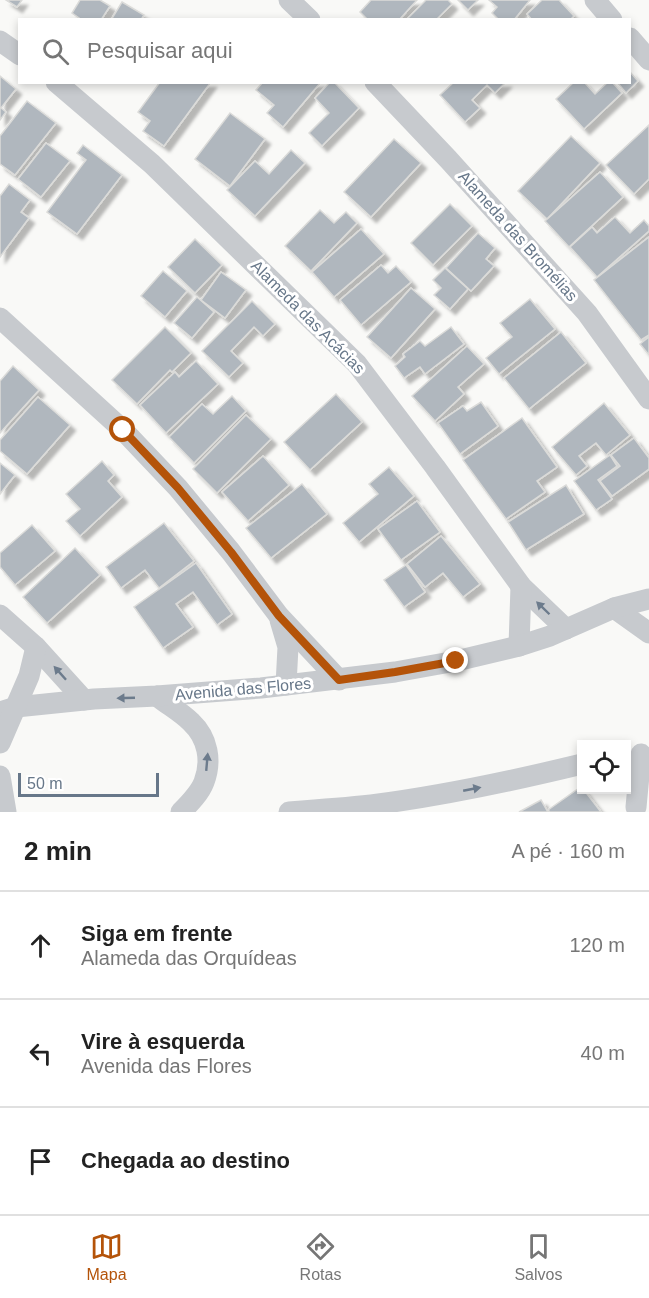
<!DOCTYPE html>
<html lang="pt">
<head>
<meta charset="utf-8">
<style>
	body { margin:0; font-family:Helvetica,sans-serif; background:#f6f6f6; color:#222 }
	.controls { position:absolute; right:18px; bottom:18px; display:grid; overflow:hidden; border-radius:0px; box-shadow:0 3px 9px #0003 }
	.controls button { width:54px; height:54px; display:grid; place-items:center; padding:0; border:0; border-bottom:2px solid #e0e0e0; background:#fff; color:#222; font:30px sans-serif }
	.scale { position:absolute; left:18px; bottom:15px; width:141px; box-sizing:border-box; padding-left:6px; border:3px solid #677789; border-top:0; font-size:16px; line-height:21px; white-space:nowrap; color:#677789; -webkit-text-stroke:4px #fff; paint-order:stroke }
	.stop { position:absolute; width:18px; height:18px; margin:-14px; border:4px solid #b45309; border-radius:50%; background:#fff }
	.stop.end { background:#b45309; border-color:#fff; box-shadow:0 2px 6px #0008 }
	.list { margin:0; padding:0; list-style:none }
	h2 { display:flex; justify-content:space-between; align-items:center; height:78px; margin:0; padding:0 24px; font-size:26px }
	h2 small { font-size:20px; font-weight:400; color:#767676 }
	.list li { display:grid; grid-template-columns:39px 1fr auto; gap:18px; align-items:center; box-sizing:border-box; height:108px; padding:0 24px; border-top:2px solid #e0e0e0 }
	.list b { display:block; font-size:22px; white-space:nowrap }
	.list p { margin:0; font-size:20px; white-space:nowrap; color:#767676 }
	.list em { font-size:20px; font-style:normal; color:#767676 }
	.icon { flex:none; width:33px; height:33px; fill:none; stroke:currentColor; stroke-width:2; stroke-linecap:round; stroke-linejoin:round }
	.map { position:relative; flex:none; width:649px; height:812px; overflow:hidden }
	.search { position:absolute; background:#fff; box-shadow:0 3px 9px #0003; left:18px; right:18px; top:18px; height:66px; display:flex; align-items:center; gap:15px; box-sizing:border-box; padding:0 21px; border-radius:0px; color:#767676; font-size:22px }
	.sheet { height:402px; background:#fff }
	nav { display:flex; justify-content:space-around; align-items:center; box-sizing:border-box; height:84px; border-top:2px solid #e0e0e0; background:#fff; font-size:16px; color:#767676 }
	nav a { display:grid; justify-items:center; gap:3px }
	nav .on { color:#b45309 }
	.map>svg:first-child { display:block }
	.building { fill:#b0b7be; stroke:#dbdbd9; stroke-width:1.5; filter:url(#shadow) }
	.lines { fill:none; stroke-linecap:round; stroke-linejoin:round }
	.street { stroke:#c7cace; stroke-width:21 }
	.oneway { fill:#6c7b8c }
	.route { stroke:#b45309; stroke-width:8 }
	.labels { text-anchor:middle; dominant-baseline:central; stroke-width:6; stroke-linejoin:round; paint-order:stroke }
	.street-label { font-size:16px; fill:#677789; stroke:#fff }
</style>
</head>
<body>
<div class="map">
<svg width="649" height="812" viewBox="0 0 649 812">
	<defs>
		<filter id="shadow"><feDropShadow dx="5.5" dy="5.5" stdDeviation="1.5" flood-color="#0004"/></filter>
	</defs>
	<rect width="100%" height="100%" fill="#f9f9f7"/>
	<!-- building -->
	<g class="building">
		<polygon points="6,0 22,0 17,7"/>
		<polygon points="80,0 100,0 110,6 101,20 82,20 72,13"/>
		<polygon points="371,0 417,0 399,20 368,20 360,12"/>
		<polygon points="426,0 448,0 452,4 436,20 406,20"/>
		<polygon points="458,0 478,0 468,10"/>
		<polygon points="489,0 530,0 514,20 499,20 492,13 497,7"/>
		<polygon points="542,0 559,0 574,16 570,20 532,20 527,14"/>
		<polygon points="122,2 144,15 141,20 111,20"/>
		<polygon points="630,72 638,81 626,93 617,82 630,82"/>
		<polygon points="0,76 16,89 1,108 6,112 0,120"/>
		<polygon points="160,82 211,82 164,146 143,131 150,121 138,112"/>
		<polygon points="263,82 321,82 283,127 267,113 274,105 256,90"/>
		<polygon points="330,82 334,82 359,108 322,146 309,133 329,113 315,98"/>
		<polygon points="454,82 506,82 495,93 487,85 472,100 480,108 465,122 440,95"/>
		<polygon points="574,82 584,82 595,94 608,82 612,82 622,93 584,129 556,99"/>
		<polygon points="27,101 56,123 15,175 0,164 0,136"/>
		<polygon points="230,113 265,139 230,186 195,159"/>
		<polygon points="649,125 649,179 634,194 606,165"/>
		<polygon points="571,136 600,163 547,219 518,191"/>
		<polygon points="394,139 421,163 371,217 344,192"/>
		<polygon points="46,143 70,161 41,197 18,179"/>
		<polygon points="83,145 122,175 77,234 47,212 86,160 77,153"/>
		<polygon points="291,150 305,163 255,216 227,190 255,161 269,174"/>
		<polygon points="600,172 623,197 569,247 545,221"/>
		<polygon points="9,184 30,200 21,212 29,218 0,257 0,196"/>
		<polygon points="450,204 472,226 433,265 411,243"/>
		<polygon points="320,210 334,223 346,212 357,223 311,271 285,246"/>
		<polygon points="615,217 630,233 644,220 649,226 649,231 597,277 570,247 592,227 597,233"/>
		<polygon points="361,229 384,254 334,297 312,272"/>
		<polygon points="478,233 495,248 486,259 494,266 471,291 446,268"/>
		<polygon points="649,237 649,335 641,340 594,280"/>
		<polygon points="195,239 222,265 195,293 168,267"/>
		<polygon points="381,265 388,273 396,266 411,282 361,325 340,300"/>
		<polygon points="445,268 468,289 450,309 434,295 441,288 433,280"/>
		<polygon points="163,271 187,291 165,317 141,296"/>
		<polygon points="221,272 246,290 225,318 201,300"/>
		<polygon points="411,288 435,309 391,358 367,337"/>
		<polygon points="197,297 214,312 192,338 174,323"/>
		<polygon points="530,299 555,329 499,374 486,358 512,337 500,323"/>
		<polygon points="252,301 275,324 263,336 254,327 231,351 243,363 229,377 202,351"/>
		<polygon points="165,327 191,353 172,372 170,370 137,404 112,380"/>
		<polygon points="451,327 464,344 425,374 420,367 404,378 395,366 405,357 403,354 420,341 425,346"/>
		<polygon points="561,332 586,363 529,409 504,378"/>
		<polygon points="649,337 649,355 640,344"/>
		<polygon points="467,346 484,364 458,387 464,394 435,421 412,396"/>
		<polygon points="196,361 218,384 166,433 140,405 175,372 179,377"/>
		<polygon points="13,366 39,390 0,433 0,381"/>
		<polygon points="336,394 362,422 310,470 284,442"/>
		<polygon points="232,396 246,411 194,463 169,437 202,404 213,414"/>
		<polygon points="38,397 70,425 27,474 0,451 0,440"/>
		<polygon points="481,402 498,426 460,454 438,423 463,406 467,411"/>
		<polygon points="604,403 630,435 606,455 596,443 579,456 587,466 576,475 552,447"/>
		<polygon points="246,415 271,439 217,493 193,469"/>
		<polygon points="522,418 557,467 537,481 545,492 506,519 463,460"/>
		<polygon points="634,438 649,458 649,469 612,496 600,481 620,466 611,455"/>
		<polygon points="610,455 617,466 598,480 612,499 596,510 574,481"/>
		<polygon points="263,456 289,485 248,521 222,492"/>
		<polygon points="102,461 114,475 108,481 122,497 80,536 66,521 80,509 66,494"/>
		<polygon points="0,463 15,475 0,494"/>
		<polygon points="389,467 414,496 359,542 343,523 378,494 369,484"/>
		<polygon points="302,484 327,514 271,558 246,528"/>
		<polygon points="566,485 584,514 526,550 508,522"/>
		<polygon points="417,501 440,532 401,560 378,529"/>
		<polygon points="164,523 194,561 159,588 145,570 121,588 106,567"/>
		<polygon points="32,525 55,551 15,585 0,567 0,553"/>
		<polygon points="441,536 480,584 463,597 443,573 425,587 407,564"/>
		<polygon points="75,548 100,575 47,623 23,597"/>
		<polygon points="196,563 232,614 217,625 193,592 176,604 193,627 163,648 134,607"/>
		<polygon points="406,565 425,592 404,607 384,580"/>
		<polygon points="582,786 582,790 584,790 601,812 550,812 548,810"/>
		<polygon points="541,800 548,812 519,812"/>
	</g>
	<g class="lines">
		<!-- street -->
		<g class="street">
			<polyline points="289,0 310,20"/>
			<polyline points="595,0 612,20"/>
			<polyline points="630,38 649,60"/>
			<polyline points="0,41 20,55"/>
			<polyline points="56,82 152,164 357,364 435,467 521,586 566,629"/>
			<polyline points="375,82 448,159 587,313 649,399"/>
			<polyline points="0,318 123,430 178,488 231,552 279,616 339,680"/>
			<polyline points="614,608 649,633"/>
			<polyline points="0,615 36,647 84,700"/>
			<polyline points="280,620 288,647 286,685"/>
			<polyline points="519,646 521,586"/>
			<path d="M157,696C168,705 181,712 191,722C208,738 212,761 204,782C200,793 189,804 181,812"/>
			<polyline points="0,712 16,707 94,699 157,696 261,688 395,672 456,661 519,646 550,636 614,608 649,599"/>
			<polyline points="0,743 29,676 36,647"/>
			<polyline points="0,776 6,812"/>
			<polyline points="636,807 641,754"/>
			<path d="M289,812C316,810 343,808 371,805C442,796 512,781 582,764"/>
		</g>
	</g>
	<!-- one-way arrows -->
	<defs><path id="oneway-solid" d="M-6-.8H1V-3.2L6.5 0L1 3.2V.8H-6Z" transform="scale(1.5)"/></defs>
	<g class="oneway">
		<use href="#oneway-solid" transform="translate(543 608) rotate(-136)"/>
		<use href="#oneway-solid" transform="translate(60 673) rotate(-132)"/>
		<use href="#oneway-solid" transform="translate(126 698) rotate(178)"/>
		<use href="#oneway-solid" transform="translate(207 762) rotate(-85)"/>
		<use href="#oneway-solid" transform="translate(472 789) rotate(-11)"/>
	</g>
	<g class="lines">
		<!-- route -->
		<polyline class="route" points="123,430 178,488 231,552 279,616 339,680 395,672 456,661"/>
	</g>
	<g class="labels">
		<!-- street labels -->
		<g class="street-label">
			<text transform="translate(518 236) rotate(48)">Alameda das Bromélias</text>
			<text transform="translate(308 317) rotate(45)">Alameda das Acácias</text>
			<text transform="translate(243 689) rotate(-5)">Avenida das Flores</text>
		</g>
	</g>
</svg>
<div class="controls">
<button><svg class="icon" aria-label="locate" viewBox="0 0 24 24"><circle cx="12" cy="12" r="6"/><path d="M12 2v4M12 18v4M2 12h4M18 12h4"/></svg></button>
</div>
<div class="scale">50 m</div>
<div class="stop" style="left:123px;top:430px"></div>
<div class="stop end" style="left:456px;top:661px"></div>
<div class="search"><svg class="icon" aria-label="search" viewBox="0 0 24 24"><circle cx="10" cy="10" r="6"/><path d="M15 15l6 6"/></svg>Pesquisar aqui</div>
</div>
<section class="sheet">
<h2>2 min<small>A pé · 160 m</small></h2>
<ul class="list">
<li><svg class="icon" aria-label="ahead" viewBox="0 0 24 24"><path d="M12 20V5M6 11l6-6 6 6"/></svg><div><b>Siga em frente</b><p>Alameda das Orquídeas</p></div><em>120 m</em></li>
<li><svg class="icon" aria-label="left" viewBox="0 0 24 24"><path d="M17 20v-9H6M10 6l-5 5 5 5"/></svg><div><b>Vire à esquerda</b><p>Avenida das Flores</p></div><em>40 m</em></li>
<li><svg class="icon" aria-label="arrive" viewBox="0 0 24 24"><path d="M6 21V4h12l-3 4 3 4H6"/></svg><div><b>Chegada ao destino</b></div></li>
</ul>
</section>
<nav>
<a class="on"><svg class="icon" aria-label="map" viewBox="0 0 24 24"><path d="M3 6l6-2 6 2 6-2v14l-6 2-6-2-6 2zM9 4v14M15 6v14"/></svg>Mapa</a>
<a><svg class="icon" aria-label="directions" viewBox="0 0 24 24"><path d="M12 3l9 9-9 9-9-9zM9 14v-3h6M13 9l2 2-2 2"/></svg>Rotas</a>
<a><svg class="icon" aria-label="saved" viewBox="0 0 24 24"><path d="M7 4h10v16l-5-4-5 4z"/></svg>Salvos</a>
</nav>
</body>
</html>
